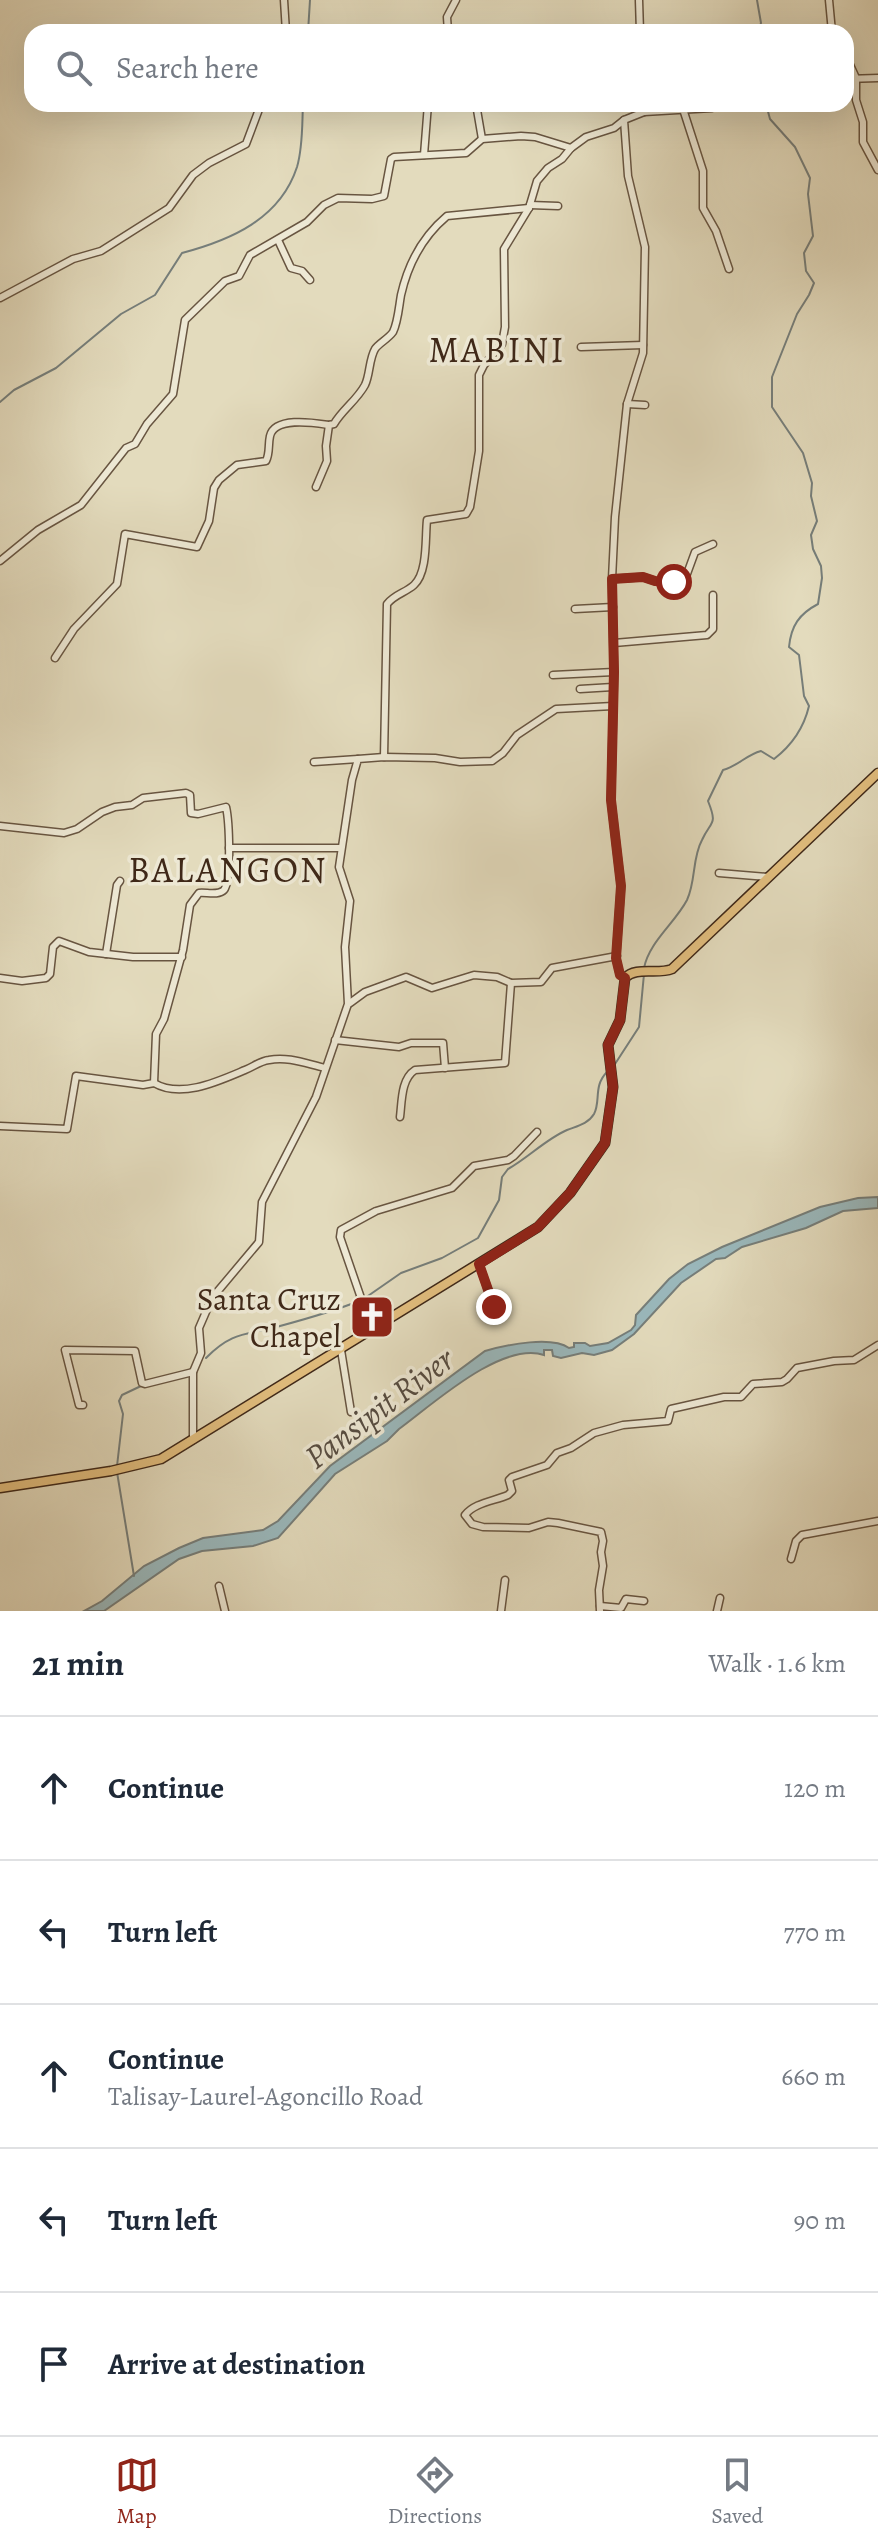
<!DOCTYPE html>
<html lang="en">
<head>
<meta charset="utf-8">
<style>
	body { margin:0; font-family:Alegreya,serif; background:#f6f6f7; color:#1f2937 }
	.stop { position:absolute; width:24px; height:24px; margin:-18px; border:6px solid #8f2418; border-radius:50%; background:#fff }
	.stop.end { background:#8f2418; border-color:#fff; box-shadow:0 2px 8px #0008 }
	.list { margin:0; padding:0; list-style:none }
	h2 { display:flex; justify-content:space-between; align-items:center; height:104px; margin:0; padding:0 32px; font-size:34px }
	h2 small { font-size:26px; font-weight:400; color:#747a83 }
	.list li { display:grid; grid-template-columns:52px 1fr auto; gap:24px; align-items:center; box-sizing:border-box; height:144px; padding:0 32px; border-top:2px solid #e0e1e3 }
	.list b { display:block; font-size:30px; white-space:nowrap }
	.list p { margin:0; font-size:26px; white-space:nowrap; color:#747a83 }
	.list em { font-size:26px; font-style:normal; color:#747a83 }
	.icon { flex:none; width:44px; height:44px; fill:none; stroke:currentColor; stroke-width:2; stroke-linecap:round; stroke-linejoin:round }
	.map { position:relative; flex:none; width:878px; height:1611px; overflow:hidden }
	.search { position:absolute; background:#fff; box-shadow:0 8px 32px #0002; left:24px; right:24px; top:24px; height:88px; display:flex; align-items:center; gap:20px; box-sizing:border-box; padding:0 28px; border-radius:24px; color:#747a83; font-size:30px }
	.sheet { height:824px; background:#fff }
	nav { display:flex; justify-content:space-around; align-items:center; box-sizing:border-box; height:112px; border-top:2px solid #e0e1e3; background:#fff; font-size:22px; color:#747a83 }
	nav a { display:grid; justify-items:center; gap:4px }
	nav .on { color:#8f2418 }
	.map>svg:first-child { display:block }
	.water { fill:#9ab8bc; stroke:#767e7a; stroke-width:2 }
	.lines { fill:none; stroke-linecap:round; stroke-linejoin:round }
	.stream { stroke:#767e7a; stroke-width:2 }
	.minor-casing { stroke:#685541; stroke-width:9 }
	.major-casing { stroke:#3f2818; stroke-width:11 }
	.minor { stroke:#ede8d4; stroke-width:6 }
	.major { stroke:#e2be7e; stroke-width:8 }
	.route { stroke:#8f2418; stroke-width:10 }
	.labels { text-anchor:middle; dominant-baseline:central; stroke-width:7; stroke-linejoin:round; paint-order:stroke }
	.poi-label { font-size:32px; fill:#3f2818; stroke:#ede8d4; text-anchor:end }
	.water-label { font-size:34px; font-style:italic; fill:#564c41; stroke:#ede8d4 }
	.quarter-label { font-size:36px; letter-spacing:2px; fill:#3f2818; stroke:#ede8d4 }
</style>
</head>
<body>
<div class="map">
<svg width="878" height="1611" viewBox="0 0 878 1611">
	<rect width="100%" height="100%" fill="#e3dbbd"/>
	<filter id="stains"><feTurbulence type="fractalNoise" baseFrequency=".0025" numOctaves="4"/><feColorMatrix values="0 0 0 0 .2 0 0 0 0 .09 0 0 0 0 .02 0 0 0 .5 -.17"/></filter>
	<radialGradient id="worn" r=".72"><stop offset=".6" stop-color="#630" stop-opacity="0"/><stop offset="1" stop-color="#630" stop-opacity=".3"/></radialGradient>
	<!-- water -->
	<path class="water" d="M878,1197V1208L843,1211L806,1228L742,1247L725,1258L716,1259L681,1283L634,1334L612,1350L594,1355L582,1353L561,1358L553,1356L552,1350H544V1355C501,1341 432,1405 399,1429L387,1441L335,1474L278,1538L253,1546L202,1551L179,1559L104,1611H84L102,1601L144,1566L179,1548L203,1538L263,1530L278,1521L330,1466L485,1351C509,1344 552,1336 569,1348L574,1347V1343H585L590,1346L608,1343L631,1330L635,1325L636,1315L669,1279L688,1264L722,1247L820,1207L858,1198Z"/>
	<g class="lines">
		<!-- stream -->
		<g class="stream">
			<polyline points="757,0 761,23 758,32"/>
			<polyline points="308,32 310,0"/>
			<path d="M0,402L14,390L56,368L121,314L155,295L182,253C231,240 280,219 297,167C303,147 302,124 303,104"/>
			<path d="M644,968C649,942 675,923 687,900C696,881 692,858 702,840C711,820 718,826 708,801L723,770C738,766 746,755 761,751L774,759C791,746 804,727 809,706L804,696L799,655L789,647C791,626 799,614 818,604L822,578L821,566L813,549L811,535L817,521L811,496L812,483L803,453L772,407V377L797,314L809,295L814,283L806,271L804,253L813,236L808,194L810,178L795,147L770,119L766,104"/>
			<polyline points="615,1064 639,1027 644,974"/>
			<path d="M365,1298L401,1273L442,1258L478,1238L499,1200L502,1177L508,1169C528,1158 546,1139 567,1130C577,1126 588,1124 594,1114C601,1101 593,1086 607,1072"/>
			<path d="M206,1358C232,1331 247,1335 280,1326C306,1319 334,1311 359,1301"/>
			<polyline points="117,1466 123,1414 119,1401 122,1395 141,1386"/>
			<polyline points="117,1472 134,1576"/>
		</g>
		<!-- minor casing -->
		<g class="minor-casing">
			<g id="minor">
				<polyline points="284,0 286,32"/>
				<polyline points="639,0 640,32"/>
				<polyline points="829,0 832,32"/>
				<polyline points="448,32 447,17 456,0"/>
				<polyline points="846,56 856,78 856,100 863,122 863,142 878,170"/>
				<polyline points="846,79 878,78"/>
				<polyline points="476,104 482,139"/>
				<polyline points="683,109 703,171 703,208 716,231 729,269"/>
				<polyline points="644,112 712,108 728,104"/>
				<polyline points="424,155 428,104"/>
				<polyline points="530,205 558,206"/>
				<polyline points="278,240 291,268 302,271 310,280"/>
				<polyline points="0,298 73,259 101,251 169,208 193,175 209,163 246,144 261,104"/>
				<polyline points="581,347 643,345"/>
				<polyline points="627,404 645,405"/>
				<path d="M316,487L327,461L326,446L329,425L334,424C342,410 357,400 365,385C370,375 369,359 375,349C379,343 388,339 393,332C398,322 399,306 401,295C408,264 422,237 447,216L529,208"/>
				<polyline points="0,561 38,530 81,505 126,448 135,444 147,424 173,394 185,320 225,281 239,276 250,255 307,222 324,205 338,198 372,199 384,196 391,159 394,157 466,153 482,139 521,136 535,137 571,148"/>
				<polyline points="612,579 643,577 655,581 684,582 695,552 713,544"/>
				<polyline points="575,609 613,607"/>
				<polyline points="614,643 707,635 713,629 713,595"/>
				<path d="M55,658L74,629L117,584L125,534L197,547L209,521L214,488L219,480L237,465L266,461C270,453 268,445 270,436C275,416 315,423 329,425"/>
				<polyline points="553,675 614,672"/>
				<polyline points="580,689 613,687"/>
				<path d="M384,757L387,604C395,594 405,593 414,585C428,572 425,538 427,520L466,514L470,507L479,451V375L484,365L502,344L505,327L504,249L529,208L537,181L548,168L562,159L571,148L586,137L614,128L624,120"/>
				<polyline points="314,762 358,759"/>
				<path d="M0,826L64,833L77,829L102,812L115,807L132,805L143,798L186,793L190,795L191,813L198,814L226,807C229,820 232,880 224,890C218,896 206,892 199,893L190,905L183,950L164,1019L156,1034L154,1083L143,1085L76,1076L67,1129L0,1126"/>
				<polyline points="229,848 341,848"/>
				<polyline points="719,873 768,877"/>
				<polyline points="106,954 117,885 120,881"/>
				<polyline points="0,978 22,981 46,978 50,974 53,947 59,941 89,952 133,957 182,957"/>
				<polyline points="625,978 620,975 616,958 621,886 611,800 614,672 612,579 615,517 627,404 643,353 645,247 628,176 624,120 644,112 643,104"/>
				<polyline points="350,1003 365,992 406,977 432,988 474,975 497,977 511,983 541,982 552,968 617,956"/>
				<polyline points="335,1040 399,1047 411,1043 443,1043 445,1068"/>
				<path d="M154,1083C181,1099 219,1081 245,1070C253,1067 260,1061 269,1060C288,1056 307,1064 325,1068"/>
				<path d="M400,1117C402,1101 401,1079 415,1070L505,1063L511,983"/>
				<polyline points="479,1264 494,1307"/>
				<polyline points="372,1330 340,1237 341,1230 376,1211 452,1188 474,1166 508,1160 514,1156 537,1132"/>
				<polyline points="341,1350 351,1412"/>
				<polyline points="83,1405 79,1405 65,1350 135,1351 142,1383 145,1384 193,1372"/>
				<polyline points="193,1440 193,1372 201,1353 199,1328 212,1298 259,1242 262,1202 316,1097 348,1004 345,947 350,901 339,867 352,780 358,759 384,757 435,758 460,762 492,761 503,753 517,735 556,709 613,706"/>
				<polyline points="791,1559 796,1541 802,1535 878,1521"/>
				<polyline points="219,1586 225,1611"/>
				<polyline points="600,1606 621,1608 626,1599 644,1601"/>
				<polyline points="501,1611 505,1580"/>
				<path d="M600,1611L599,1590L603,1566L601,1552L603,1541L601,1532L558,1523L548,1522L529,1528L483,1527L472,1524L465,1515C474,1503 494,1501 508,1495L512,1491L509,1480L512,1477L547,1465L557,1453L571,1448L594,1433L623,1425L668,1421L671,1409L724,1397H741L753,1384L782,1382L787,1379L797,1368L834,1361L854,1360L878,1345"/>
				<polyline points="717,1611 720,1598"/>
			</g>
		</g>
		<!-- major casing -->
		<g class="major-casing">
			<path id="major" d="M0,1488L111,1471L161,1459L538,1227L570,1193L605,1143L613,1087L608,1045L620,1020L625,978C636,966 657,975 672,969L878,773"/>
		</g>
		<!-- minor -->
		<use href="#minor" class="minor"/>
		<!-- major -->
		<use href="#major" class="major"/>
	</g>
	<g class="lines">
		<!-- route -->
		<polyline class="route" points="494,1307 479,1264 538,1227 570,1193 605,1143 613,1087 608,1045 620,1020 625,978 620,975 616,958 621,886 611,800 614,672 612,579 643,577 655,581 674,582"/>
	</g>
	<!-- icons -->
	<defs>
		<g id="church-square" transform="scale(2.3)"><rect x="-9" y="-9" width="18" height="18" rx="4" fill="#8f2418" stroke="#ede8d4"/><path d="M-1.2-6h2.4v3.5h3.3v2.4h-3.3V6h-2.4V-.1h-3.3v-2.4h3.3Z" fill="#fff"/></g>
	</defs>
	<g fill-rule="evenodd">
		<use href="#church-square" x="372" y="1317"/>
	</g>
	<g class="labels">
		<!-- poi labels -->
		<g class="poi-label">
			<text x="341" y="1299">Santa Cruz<tspan x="341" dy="37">Chapel</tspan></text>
		</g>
		<!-- water labels -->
		<g class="water-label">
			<text transform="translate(379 1408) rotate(-37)">Pansipit River</text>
		</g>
		<!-- quarter labels -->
		<g class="quarter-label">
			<text x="497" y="349">MABINI</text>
			<text x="228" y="869">BALANGON</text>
		</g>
	</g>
	<rect width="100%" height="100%" filter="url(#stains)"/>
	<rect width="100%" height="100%" fill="url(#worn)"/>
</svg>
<div class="stop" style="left:674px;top:582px"></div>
<div class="stop end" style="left:494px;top:1307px"></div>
<div class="search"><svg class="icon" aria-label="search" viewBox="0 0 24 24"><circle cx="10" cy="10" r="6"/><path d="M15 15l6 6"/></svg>Search here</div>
</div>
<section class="sheet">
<h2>21 min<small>Walk · 1.6 km</small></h2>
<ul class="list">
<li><svg class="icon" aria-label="ahead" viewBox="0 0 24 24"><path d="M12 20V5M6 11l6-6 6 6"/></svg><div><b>Continue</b></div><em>120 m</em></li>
<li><svg class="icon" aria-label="left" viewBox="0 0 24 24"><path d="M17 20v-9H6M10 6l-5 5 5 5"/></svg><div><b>Turn left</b></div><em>770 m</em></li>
<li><svg class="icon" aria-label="ahead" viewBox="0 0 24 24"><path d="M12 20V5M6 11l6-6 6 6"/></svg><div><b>Continue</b><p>Talisay-Laurel-Agoncillo Road</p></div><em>660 m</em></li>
<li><svg class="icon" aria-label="left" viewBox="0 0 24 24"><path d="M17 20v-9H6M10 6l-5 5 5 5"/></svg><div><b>Turn left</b></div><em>90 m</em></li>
<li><svg class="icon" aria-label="arrive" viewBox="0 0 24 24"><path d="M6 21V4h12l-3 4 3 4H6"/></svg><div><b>Arrive at destination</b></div></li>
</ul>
</section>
<nav>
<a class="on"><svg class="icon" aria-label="map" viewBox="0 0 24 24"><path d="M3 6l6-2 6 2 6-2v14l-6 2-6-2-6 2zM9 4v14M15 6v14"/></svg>Map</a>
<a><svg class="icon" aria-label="directions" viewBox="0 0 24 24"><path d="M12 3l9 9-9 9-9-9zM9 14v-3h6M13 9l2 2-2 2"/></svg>Directions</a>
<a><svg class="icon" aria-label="saved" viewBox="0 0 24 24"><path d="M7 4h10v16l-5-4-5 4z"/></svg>Saved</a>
</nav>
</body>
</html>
